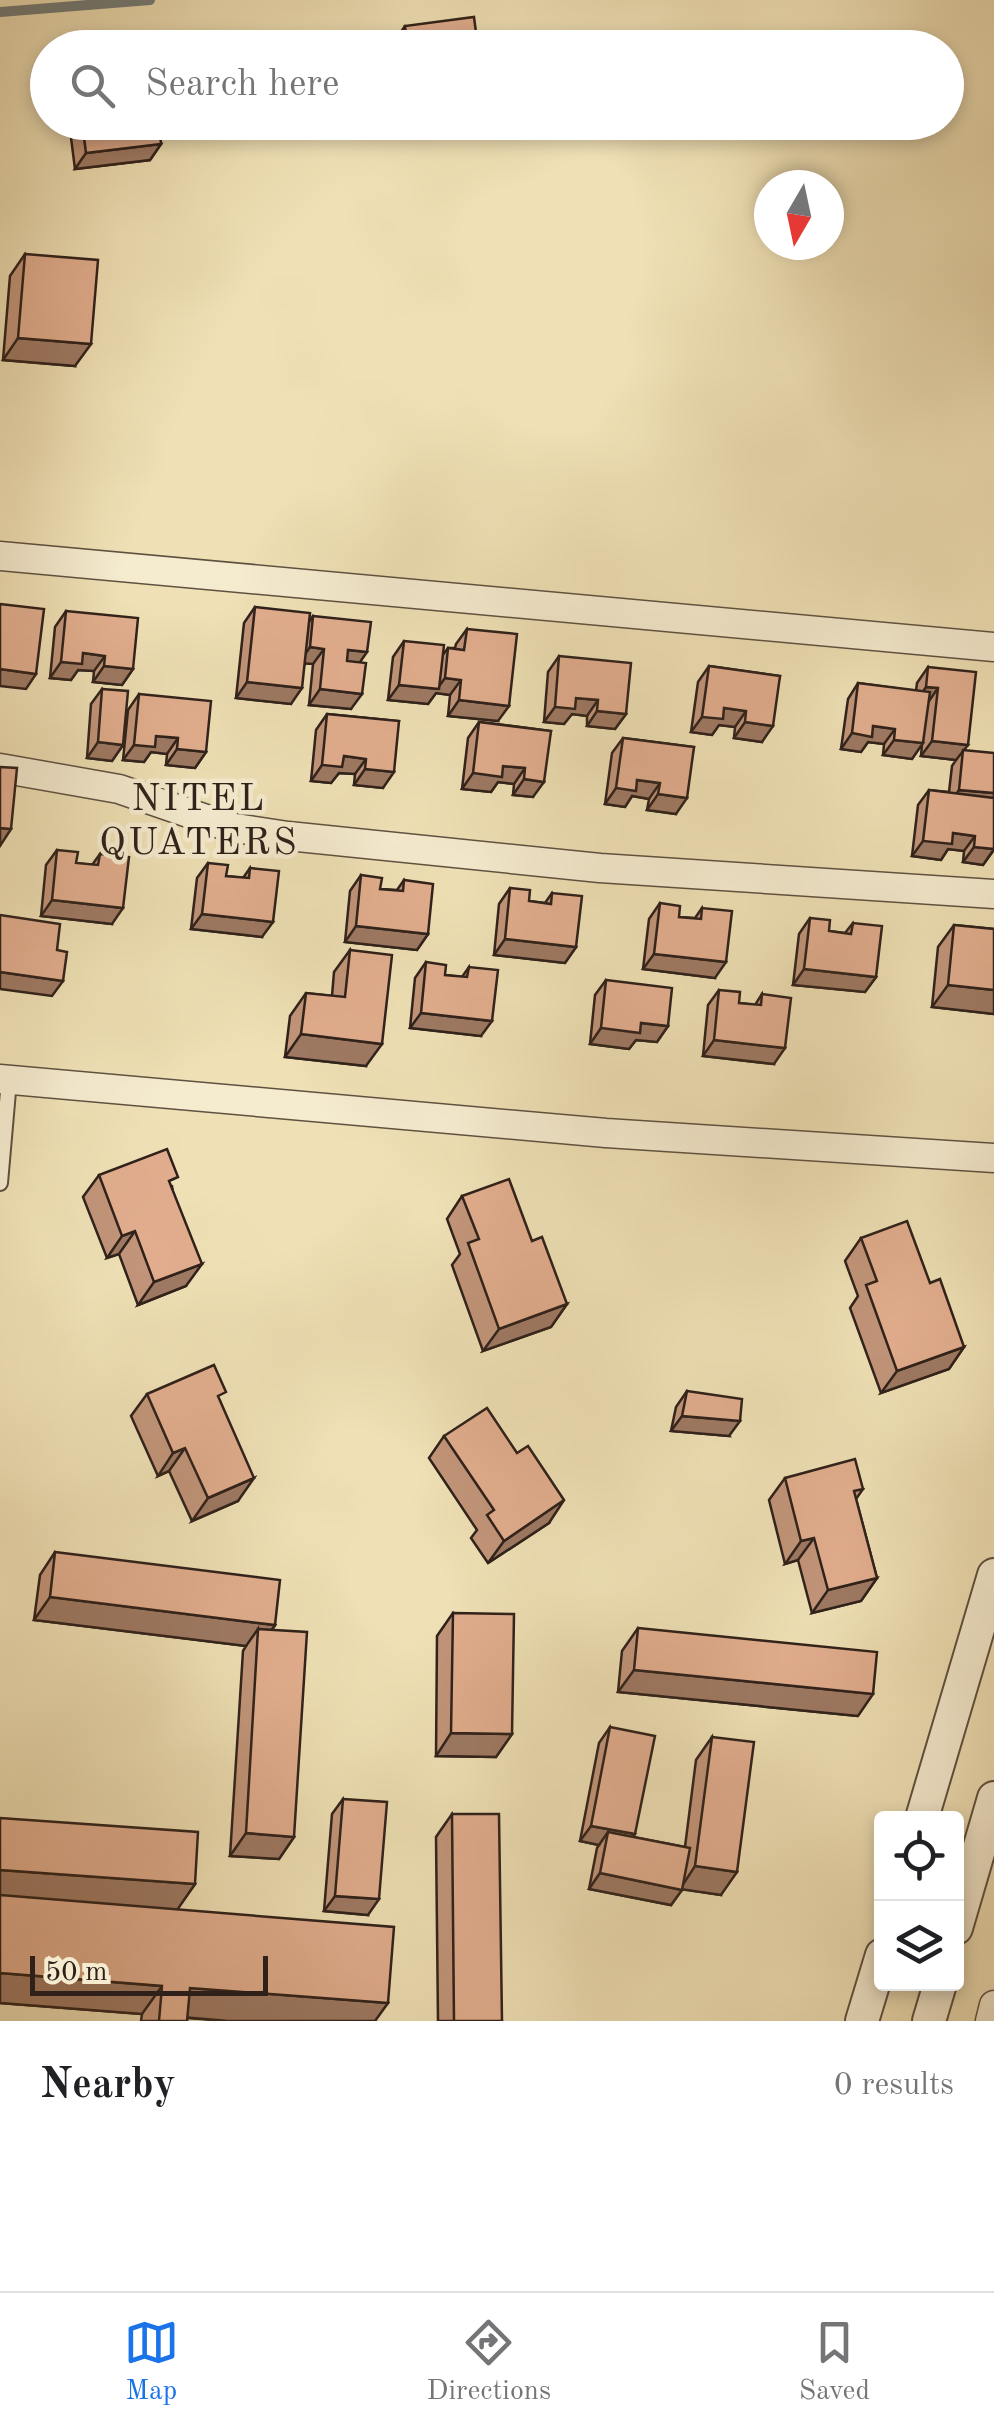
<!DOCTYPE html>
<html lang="en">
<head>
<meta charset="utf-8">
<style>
	body { margin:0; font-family:"Old Standard TT",serif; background:#f6f6f6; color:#202124 }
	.controls { position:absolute; right:30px; bottom:30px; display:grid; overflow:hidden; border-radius:10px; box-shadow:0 5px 15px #0003 }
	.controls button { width:90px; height:90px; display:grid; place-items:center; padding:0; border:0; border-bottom:2px solid #e0e0e0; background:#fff; color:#202124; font:50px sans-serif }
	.compass { position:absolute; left:754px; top:170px; width:90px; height:90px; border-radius:50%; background:#fff; box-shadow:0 5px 15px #0003; rotate:189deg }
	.scale { position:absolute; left:30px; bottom:25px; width:238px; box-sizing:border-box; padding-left:10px; border:5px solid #2f211a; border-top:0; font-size:28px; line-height:35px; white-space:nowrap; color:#2f211a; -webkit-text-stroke:8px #f5ebcf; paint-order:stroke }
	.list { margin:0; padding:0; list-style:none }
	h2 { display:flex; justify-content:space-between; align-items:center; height:130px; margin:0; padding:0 40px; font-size:42px }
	h2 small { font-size:32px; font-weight:400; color:#757577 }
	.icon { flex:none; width:55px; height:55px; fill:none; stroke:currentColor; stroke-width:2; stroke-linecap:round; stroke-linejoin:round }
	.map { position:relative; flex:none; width:994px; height:2021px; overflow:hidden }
	.search { position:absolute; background:#fff; box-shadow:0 5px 15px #0003; left:30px; right:30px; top:30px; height:110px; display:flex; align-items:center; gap:25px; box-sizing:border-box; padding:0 35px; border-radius:55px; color:#757577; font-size:38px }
	.sheet { height:270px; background:#fff }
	nav { display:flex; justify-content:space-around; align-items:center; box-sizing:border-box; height:140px; border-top:2px solid #e0e0e0; background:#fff; font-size:28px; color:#757577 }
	nav a { display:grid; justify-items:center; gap:5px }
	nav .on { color:#1a73e8 }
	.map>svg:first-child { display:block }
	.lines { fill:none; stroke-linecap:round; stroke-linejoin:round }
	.stream { stroke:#737d7a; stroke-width:10 }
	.service-casing { stroke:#5f5141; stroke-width:18 }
	.minor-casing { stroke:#5f5141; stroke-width:31 }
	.tertiary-casing { stroke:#5f5141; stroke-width:36 }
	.service { stroke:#f5ebcf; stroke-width:14 }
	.minor { stroke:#f5ebcf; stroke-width:28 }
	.tertiary { stroke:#f5ebcf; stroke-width:32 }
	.wall { fill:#c2957a; stroke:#2f211a; stroke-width:2.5 }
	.shaded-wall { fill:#9e7963; stroke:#2f211a; stroke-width:2.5 }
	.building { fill:#e1ad8e; stroke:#2f211a; stroke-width:2.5 }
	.labels { text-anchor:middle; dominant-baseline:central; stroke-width:9; stroke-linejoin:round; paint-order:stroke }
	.neighbourhood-label { font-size:38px; letter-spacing:2.5px; fill:#2f211a; stroke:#f5ebcf }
</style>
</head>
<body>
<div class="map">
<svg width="994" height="2021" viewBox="0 0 994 2021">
	<rect width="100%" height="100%" fill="#efe0b5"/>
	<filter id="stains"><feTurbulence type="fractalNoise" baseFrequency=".002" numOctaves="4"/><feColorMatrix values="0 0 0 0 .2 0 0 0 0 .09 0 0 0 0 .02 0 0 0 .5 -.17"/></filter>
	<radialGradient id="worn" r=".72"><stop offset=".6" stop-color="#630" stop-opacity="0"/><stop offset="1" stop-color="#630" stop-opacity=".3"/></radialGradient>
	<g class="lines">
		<!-- stream -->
		<polyline class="stream" points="0,12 150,0"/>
		<!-- service casing -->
		<g class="service-casing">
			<polyline id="service" points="0,1183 9,1080"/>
		</g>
		<!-- minor casing -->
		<g class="minor-casing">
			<g id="minor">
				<polyline points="0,556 994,647"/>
				<polyline points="0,768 119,789 229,827 288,836 600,868 994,894"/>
				<polyline points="0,1079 606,1133 994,1158"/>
				<polyline points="990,2021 994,2005"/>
			</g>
		</g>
		<!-- tertiary casing -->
		<g class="tertiary-casing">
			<g id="tertiary">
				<polyline points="922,1818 994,1575"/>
				<polyline points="956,1928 994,1798"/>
				<polyline points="862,2021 882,1955"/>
				<polyline points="929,2021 940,1984"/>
			</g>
		</g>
		<!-- service -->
		<use href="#service" class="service"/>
		<!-- minor -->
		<use href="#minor" class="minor"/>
		<!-- tertiary -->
		<use href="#tertiary" class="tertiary"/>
	</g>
	<!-- wall -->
	<g class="wall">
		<polygon points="405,26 478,48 390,48"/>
		<polygon points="69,122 159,122 161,144 150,160 75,169"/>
		<polygon points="25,254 75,366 3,360 10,276"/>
		<polygon points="255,607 309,622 313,616 360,662 351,709 309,705 313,664 305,663 291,704 236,698 244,623"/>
		<polygon points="66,611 133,669 122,685 93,682 94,671 78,670 71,680 50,678 55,627"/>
		<polygon points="467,629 498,721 448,716 450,695 436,693 428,704 388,700 393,657 404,641 442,656 448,648 455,648 456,644"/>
		<polygon points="559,656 626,714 615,729 587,726 587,716 572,714 564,724 544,722 548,672"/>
		<polygon points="709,666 780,676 762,742 734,738 735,727 719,725 712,735 691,732 698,682"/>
		<polygon points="928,667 964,751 994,850 983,865 963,862 964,851 948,849 941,860 912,856 918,805 929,790 949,792 952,766 956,760 921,756 922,744 912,759 883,755 884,744 868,742 861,752 841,749 848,699 858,683 916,691 917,683"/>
		<polygon points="102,689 123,745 112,761 87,758 91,704"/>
		<polygon points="139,694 206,752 195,768 166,765 167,754 151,752 144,762 123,760 128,710"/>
		<polygon points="327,714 399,721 383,788 354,785 355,774 339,773 331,783 311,781 316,730"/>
		<polygon points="479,722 551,731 533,797 513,795 514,784 498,782 491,792 462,789 468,738"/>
		<polygon points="623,738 694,747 676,814 647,810 649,799 632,796 625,807 605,804 612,753"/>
		<polygon points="57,850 76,863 92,865 100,854 112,924 41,916 46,865"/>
		<polygon points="208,863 226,876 243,878 250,868 262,937 191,929 197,878"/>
		<polygon points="361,875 380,889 397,890 404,880 428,934 417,950 345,942 350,891"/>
		<polygon points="510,888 529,901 545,903 552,893 576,947 565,963 494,955 499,904"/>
		<polygon points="660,903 679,917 695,918 702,908 715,978 643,969 649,919"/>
		<polygon points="810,918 829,931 845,933 853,923 876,977 865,992 793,985 799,934"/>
		<polygon points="954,925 994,929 994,1014 932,1007 938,947"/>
		<polygon points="350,950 366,1066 285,1057 290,1016 306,993 332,996 334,972"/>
		<polygon points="426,962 445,975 462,977 469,967 481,1036 410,1028 415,978"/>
		<polygon points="606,980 668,1026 657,1042 636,1040 629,1049 590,1044 595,995"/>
		<polygon points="719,990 739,1003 755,1005 762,994 774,1064 703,1056 708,1005"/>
		<polygon points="99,1175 172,1186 186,1286 138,1305 119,1254 107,1258 83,1197"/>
		<polygon points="462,1196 532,1241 567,1304 551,1327 483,1351 452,1265 460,1254 447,1219"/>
		<polygon points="861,1238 964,1347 949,1369 881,1393 850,1308 858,1296 845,1261"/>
		<polygon points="687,1391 729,1436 671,1431 676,1407"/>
		<polygon points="147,1394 220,1401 238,1501 192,1521 169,1471 158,1476 131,1416"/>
		<polygon points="444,1436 549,1523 488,1563 471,1538 477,1530 429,1458"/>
		<polygon points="785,1478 863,1489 856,1499 877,1578 861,1601 812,1613 798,1560 785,1564 769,1500"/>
		<polygon points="55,1552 275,1625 272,1630 294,1837 279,1859 230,1856 243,1651 246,1646 34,1620 40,1575"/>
		<polygon points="453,1613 512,1734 496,1757 436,1756 437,1636"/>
		<polygon points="638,1628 858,1716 618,1692 622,1651"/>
		<polygon points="610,1727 633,1837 685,1847 696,1760 712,1737 721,1895 682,1889 671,1905 589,1889 597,1848 599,1845 580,1841 599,1743"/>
		<polygon points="343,1799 368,1915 324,1911 332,1814"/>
		<polygon points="452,1814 502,2021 438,2021 436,1837"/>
		<polygon points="195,1884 177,1909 375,2021 228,2021 187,2018 187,2021 141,2021 142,2014 0,2003"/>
	</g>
	<!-- shaded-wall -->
	<g class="shaded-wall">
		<polygon points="161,144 150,160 75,169 86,153"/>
		<polygon points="18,338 91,344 75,366 3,360"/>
		<polygon points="310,647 324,649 313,664 299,663"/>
		<polygon points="348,650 367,652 356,668 337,666"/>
		<polygon points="83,653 105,656 94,671 78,670 71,680 50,678 61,662"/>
		<polygon points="104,666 133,669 122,685 93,682"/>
		<polygon points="0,669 36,674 26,689 0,686"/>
		<polygon points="445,678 461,680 450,695 436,693 428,704 388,700 399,685 437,689"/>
		<polygon points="247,682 302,688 291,704 236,698"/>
		<polygon points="926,687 938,688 927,704 915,703"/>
		<polygon points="320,689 362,694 351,709 309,705"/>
		<polygon points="576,698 598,700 587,716 572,714 564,724 544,722 555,707"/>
		<polygon points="459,700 509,706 498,721 448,716"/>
		<polygon points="724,708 746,711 735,727 719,725 712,735 691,732 702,717"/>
		<polygon points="597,711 626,714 615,729 587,726"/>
		<polygon points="745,722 773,726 762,742 734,738"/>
		<polygon points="873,726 895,729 884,744 868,742 861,752 841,749 852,733"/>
		<polygon points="156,736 178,738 167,754 151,752 144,762 123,760 134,745"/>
		<polygon points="894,740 923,743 912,759 883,755"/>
		<polygon points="932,741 968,745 956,760 921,756"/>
		<polygon points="98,742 123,745 112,761 87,758"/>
		<polygon points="177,749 206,752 195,768 166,765"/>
		<polygon points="344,756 366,759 355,774 339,773 331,783 311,781 322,765"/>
		<polygon points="503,766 525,768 514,784 498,782 491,792 462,789 473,773"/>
		<polygon points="365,769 394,772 383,788 354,785"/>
		<polygon points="524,779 544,782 533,797 513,795"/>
		<polygon points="637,780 660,783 649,799 632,796 625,807 605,804 616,788"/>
		<polygon points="959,790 994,793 994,810 948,805"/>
		<polygon points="658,794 687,798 676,814 647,810"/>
		<polygon points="0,828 11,829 0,846"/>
		<polygon points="953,833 975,836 964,851 948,849 941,860 912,856 923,841"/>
		<polygon points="974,847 994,849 983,865 963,862"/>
		<polygon points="52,900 123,908 112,924 41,916"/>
		<polygon points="202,914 273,922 262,937 191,929"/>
		<polygon points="356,926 428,934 417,950 345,942"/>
		<polygon points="505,939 576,947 565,963 494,955"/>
		<polygon points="654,954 726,962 715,978 643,969"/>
		<polygon points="804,969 876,977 865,992 793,985"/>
		<polygon points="0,972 63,981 52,996 0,989"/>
		<polygon points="948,985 994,990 994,1014 932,1007"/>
		<polygon points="421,1013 492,1021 481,1036 410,1028"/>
		<polygon points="641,1023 668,1026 657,1042 636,1040 629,1049 590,1044 601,1028"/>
		<polygon points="301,1034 382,1044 366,1066 285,1057"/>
		<polygon points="714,1040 785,1048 774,1064 703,1056"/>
		<polygon points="135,1231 119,1254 107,1258 122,1236"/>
		<polygon points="202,1264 186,1286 138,1305 154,1282"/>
		<polygon points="567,1304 551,1327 483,1351 499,1329"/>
		<polygon points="964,1347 949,1369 881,1393 897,1371"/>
		<polygon points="682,1416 740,1421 729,1436 671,1431"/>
		<polygon points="185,1448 169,1471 158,1476 173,1453"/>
		<polygon points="254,1478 238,1501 192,1521 208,1498"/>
		<polygon points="564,1500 549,1523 488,1563 504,1541"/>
		<polygon points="814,1538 798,1560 785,1564 801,1541"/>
		<polygon points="877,1578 861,1601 812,1613 828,1590"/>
		<polygon points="50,1597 275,1625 259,1648 258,1629 246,1646 34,1620"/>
		<polygon points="634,1670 873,1694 858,1716 618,1692"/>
		<polygon points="451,1733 512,1734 496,1757 436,1756"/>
		<polygon points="591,1826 635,1834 624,1850 608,1832 599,1845 580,1841"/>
		<polygon points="246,1833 294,1837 279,1859 230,1856"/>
		<polygon points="695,1866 737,1872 721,1895 680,1889"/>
		<polygon points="0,1870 195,1884 175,1913 0,1900"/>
		<polygon points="600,1873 682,1890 671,1905 589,1889"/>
		<polygon points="335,1896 379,1899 368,1915 324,1911"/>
		<polygon points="0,1973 162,1986 142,2014 0,2003"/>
		<polygon points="190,1988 388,2003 375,2021 228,2021 170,2016"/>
	</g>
	<!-- building -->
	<g class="building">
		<polygon points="474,17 478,48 408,48 405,26"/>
		<polygon points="82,122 159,122 161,144 86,153"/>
		<polygon points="25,254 98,260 91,344 18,338"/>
		<polygon points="0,604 44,609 36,674 0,669"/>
		<polygon points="255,607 310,613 302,688 247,682"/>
		<polygon points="66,611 138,618 133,669 104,666 105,656 83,653 82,664 61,662"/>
		<polygon points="313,616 371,622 367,652 348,650 347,661 366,663 362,694 320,689 324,649 310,647"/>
		<polygon points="467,629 517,634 509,706 459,700 461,680 445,678 448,648 464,650"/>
		<polygon points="404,641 444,645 439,689 399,685"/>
		<polygon points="559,656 631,663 626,714 597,711 598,700 576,698 575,709 555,707"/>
		<polygon points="709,666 780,676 773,726 745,722 746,711 724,708 723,719 702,717"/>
		<polygon points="928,667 976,672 968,745 932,741 938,688 926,687"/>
		<polygon points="858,683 930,692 923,743 894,740 895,729 873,726 872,737 852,733"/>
		<polygon points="102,689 128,691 123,745 98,742"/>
		<polygon points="139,694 211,701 206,752 177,749 178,738 156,736 155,747 134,745"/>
		<polygon points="327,714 399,721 394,772 365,769 366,759 344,756 342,767 322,765"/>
		<polygon points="479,722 551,731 544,782 524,779 525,768 503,766 502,777 473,773"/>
		<polygon points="623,738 694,747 687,798 658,794 660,783 637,780 636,791 616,788"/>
		<polygon points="963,750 994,753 994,793 959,790"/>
		<polygon points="0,767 17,768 11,829 0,828"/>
		<polygon points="929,790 994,798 994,849 974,847 975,836 953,833 952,844 923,841"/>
		<polygon points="57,850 78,852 76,863 98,865 100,854 129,857 123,908 52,900"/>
		<polygon points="208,863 228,865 226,876 249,878 250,868 279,871 273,922 202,914"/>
		<polygon points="361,875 382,878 380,889 403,891 404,880 433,884 428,934 356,926"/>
		<polygon points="510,888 530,890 529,901 551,904 552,893 582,896 576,947 505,939"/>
		<polygon points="660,903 680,906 679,917 701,919 702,908 732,911 726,962 654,954"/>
		<polygon points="0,915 60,924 57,950 67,952 63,981 0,972"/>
		<polygon points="810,918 830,920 829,931 851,934 853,923 882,926 876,977 804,969"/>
		<polygon points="954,925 994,929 994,990 948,985"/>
		<polygon points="350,950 392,955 382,1044 301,1034 306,993 345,997"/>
		<polygon points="426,962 446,965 445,975 467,977 469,967 498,970 492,1021 421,1013"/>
		<polygon points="606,980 672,988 668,1026 641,1023 640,1033 601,1028"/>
		<polygon points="719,990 740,992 739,1003 761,1005 762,994 791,998 785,1048 714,1040"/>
		<polygon points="167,1149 178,1177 169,1181 202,1264 154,1282 135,1231 122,1236 99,1175"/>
		<polygon points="509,1179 532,1241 542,1237 567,1304 499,1329 468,1243 479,1239 462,1196"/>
		<polygon points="907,1221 930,1283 940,1279 964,1347 897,1371 866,1285 877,1281 861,1238"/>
		<polygon points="214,1365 226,1392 218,1396 254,1478 208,1498 185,1448 173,1453 147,1394"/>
		<polygon points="687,1391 742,1399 740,1421 682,1416"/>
		<polygon points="487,1408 517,1453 528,1446 564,1500 504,1541 487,1515 494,1510 444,1436"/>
		<polygon points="855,1459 863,1489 854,1491 877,1578 828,1590 814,1538 801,1541 785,1478"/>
		<polygon points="55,1552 280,1580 275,1625 50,1597"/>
		<polygon points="453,1613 514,1614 512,1734 451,1733"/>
		<polygon points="638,1628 877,1652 873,1694 634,1670"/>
		<polygon points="258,1629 307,1632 294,1837 246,1833"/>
		<polygon points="610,1727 655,1736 635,1834 591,1826"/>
		<polygon points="712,1737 754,1742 737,1872 695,1866"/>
		<polygon points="343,1799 387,1802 379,1899 335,1896"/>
		<polygon points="452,1814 499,1814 502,2021 454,2021"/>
		<polygon points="0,1818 198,1832 195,1884 0,1870"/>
		<polygon points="608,1832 690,1848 682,1890 600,1873"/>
		<polygon points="0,1895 394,1927 388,2003 190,1988 187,2021 159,2021 162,1986 0,1973"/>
	</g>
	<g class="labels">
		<!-- neighbourhood labels -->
		<g class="neighbourhood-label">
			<text x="199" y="800">NITEL<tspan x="199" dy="44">QUATERS</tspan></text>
		</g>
	</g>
	<rect width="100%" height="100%" filter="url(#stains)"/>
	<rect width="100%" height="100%" fill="url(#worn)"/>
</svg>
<div class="controls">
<button><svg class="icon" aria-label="locate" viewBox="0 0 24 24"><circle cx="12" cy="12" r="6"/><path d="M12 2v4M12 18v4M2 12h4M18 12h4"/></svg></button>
<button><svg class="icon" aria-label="layers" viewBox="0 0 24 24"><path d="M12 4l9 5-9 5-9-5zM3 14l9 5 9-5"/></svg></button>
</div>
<svg class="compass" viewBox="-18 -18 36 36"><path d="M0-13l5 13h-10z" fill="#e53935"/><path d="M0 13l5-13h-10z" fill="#757577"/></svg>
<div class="scale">50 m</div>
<div class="search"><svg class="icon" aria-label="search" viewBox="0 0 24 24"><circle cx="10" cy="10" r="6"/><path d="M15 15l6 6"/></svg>Search here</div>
</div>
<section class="sheet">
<h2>Nearby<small>0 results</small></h2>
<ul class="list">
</ul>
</section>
<nav>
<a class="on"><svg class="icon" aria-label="map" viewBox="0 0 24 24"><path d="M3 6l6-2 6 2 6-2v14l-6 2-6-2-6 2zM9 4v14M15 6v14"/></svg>Map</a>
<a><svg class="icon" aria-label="directions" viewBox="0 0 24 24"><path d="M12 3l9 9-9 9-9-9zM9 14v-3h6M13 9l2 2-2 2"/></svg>Directions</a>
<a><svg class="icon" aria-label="saved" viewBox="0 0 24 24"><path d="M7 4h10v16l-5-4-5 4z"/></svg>Saved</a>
</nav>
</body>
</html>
